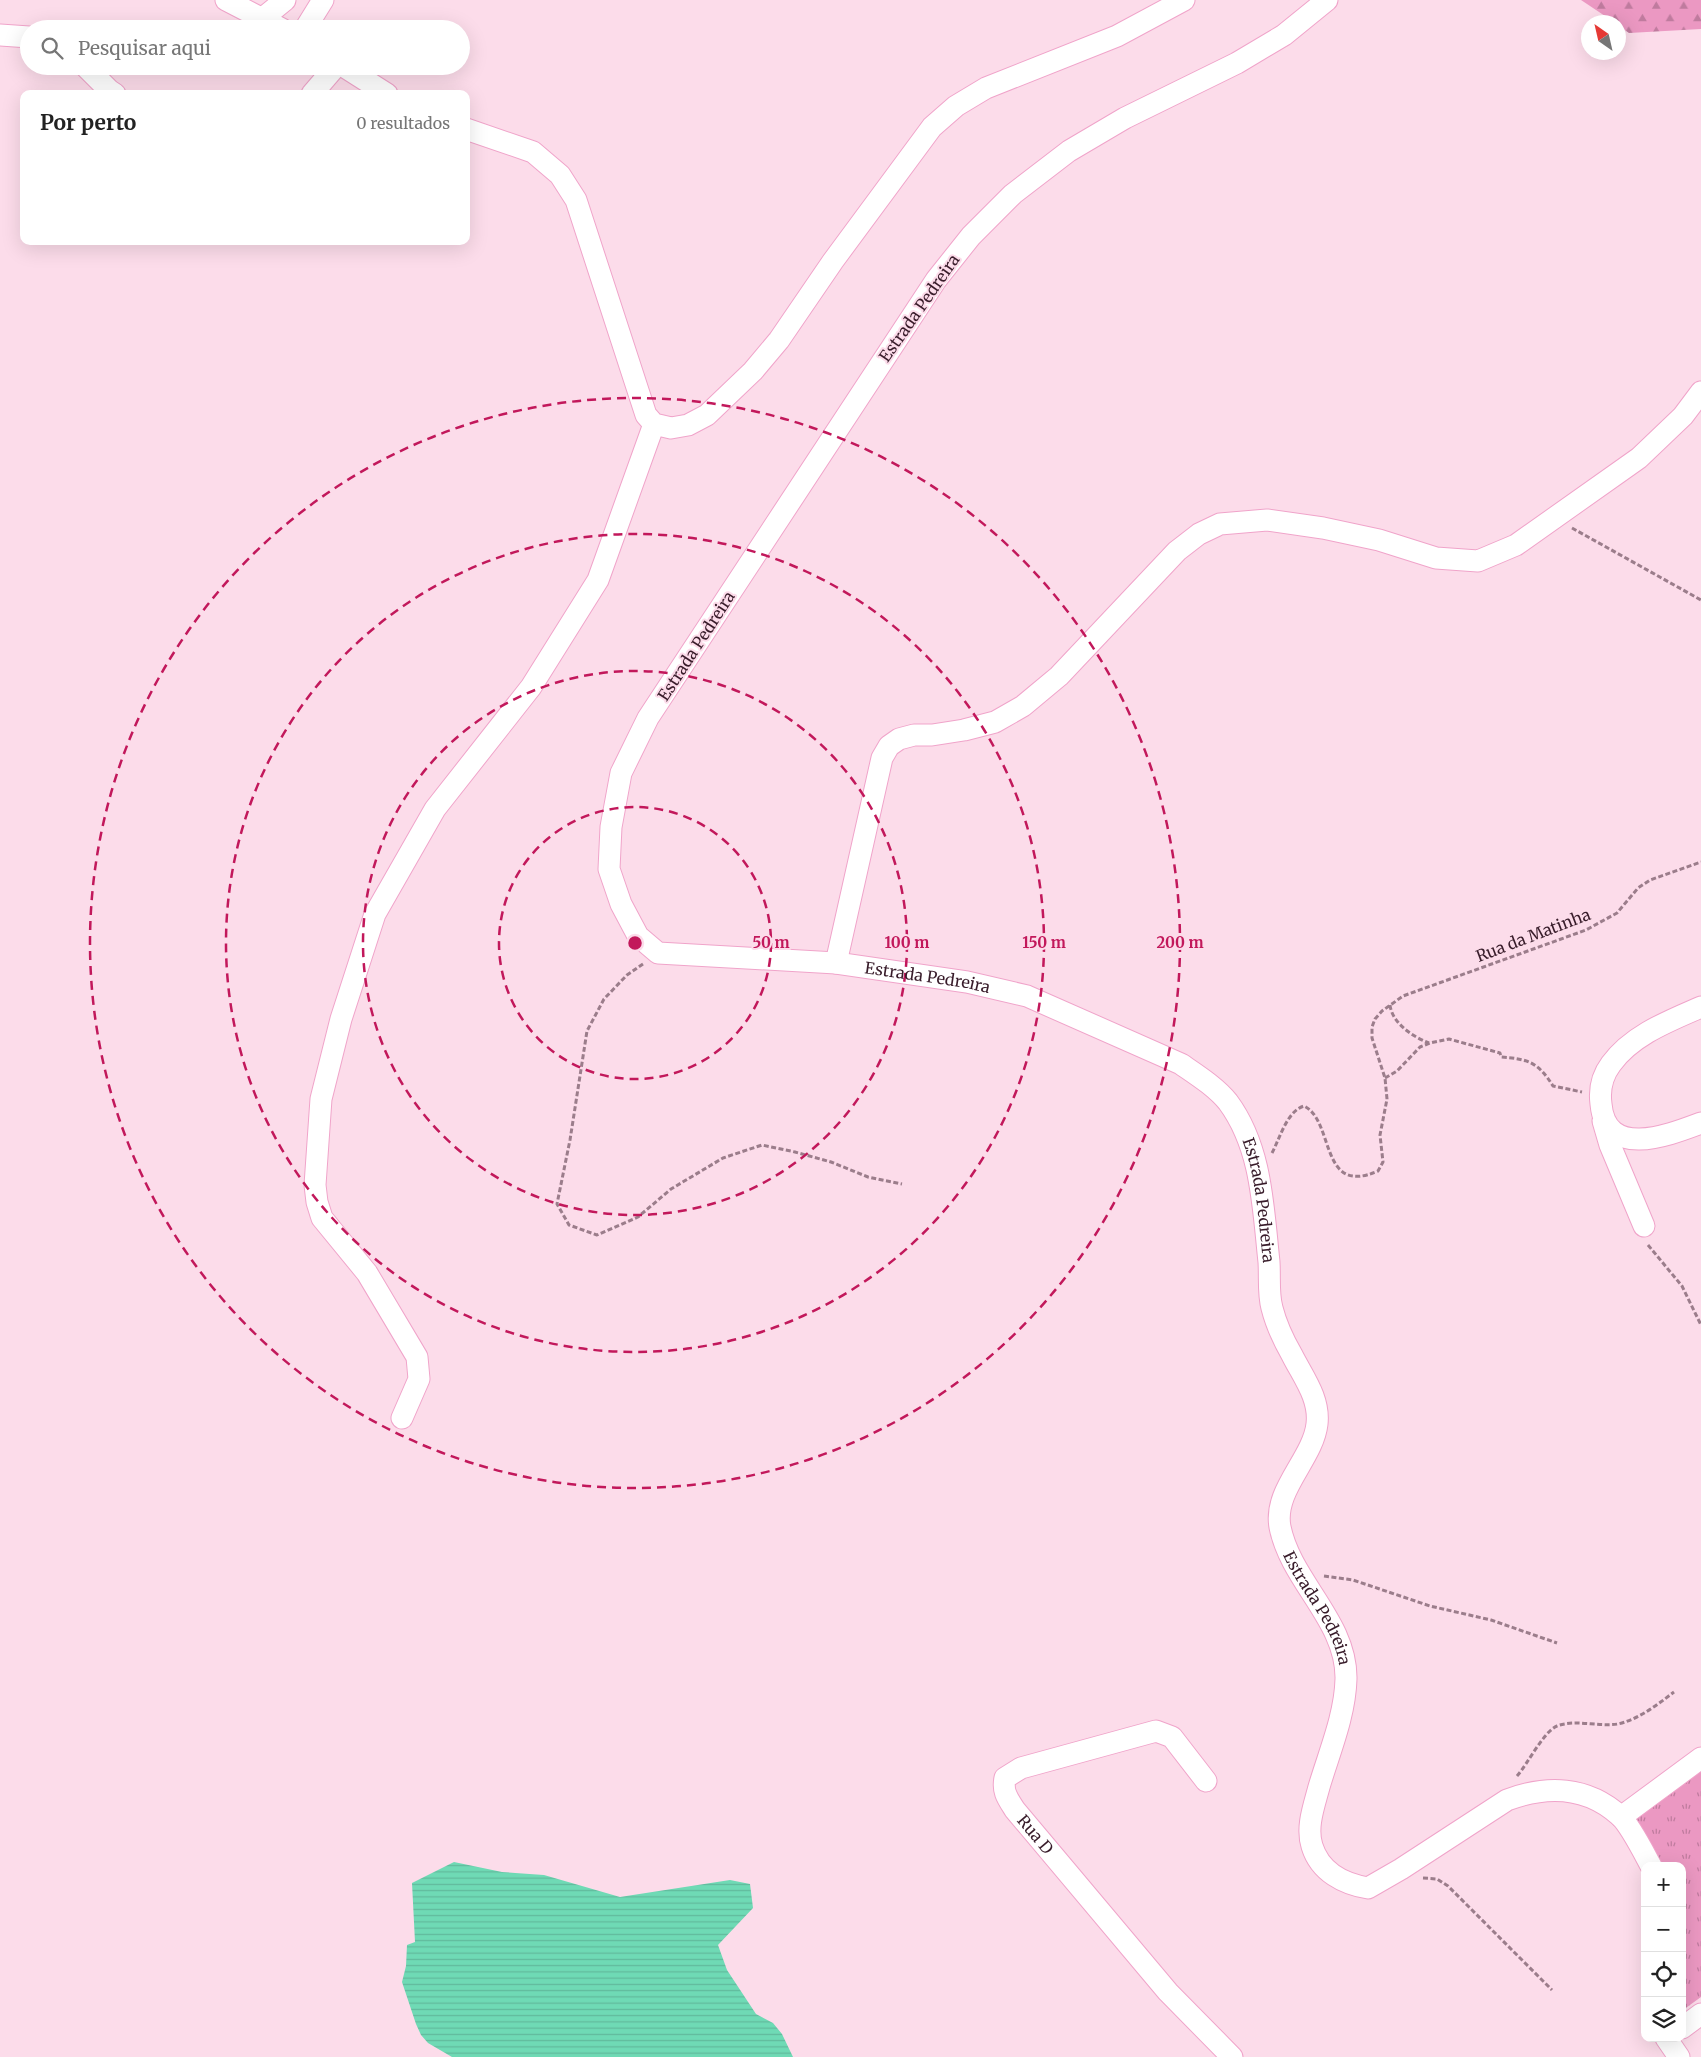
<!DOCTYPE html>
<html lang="pt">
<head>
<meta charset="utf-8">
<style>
	body { margin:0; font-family:Merriweather,serif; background:#f2f2f2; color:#222 }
	.controls { position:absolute; right:15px; bottom:15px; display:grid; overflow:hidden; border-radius:10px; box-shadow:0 5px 20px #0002 }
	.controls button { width:45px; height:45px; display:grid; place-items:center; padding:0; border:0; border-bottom:1px solid #e0e0e0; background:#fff; color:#222; font:25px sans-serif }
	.compass { position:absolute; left:1581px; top:15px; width:45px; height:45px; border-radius:50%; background:#fff; box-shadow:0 5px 20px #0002; rotate:326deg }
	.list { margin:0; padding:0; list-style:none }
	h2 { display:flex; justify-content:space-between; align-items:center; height:65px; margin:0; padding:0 20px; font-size:21px }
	h2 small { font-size:16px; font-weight:400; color:#767676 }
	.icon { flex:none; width:28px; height:28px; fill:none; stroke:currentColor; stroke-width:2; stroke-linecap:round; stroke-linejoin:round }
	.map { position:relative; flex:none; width:1701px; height:2057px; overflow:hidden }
	.search { position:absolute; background:#fff; box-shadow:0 5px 20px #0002; left:20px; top:20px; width:450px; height:55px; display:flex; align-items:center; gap:12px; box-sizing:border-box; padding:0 18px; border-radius:28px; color:#767676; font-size:19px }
	.panel { position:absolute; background:#fff; box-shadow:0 5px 20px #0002; left:20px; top:90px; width:450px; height:155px; border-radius:10px }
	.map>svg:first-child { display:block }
	.grass { fill:url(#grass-tufts) }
	.forest { fill:url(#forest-firs) }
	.water { fill:url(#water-rules) }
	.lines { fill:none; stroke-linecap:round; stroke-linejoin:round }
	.minor-casing { stroke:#f0a4ca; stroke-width:23 }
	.path { stroke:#9b7d8b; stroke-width:3; stroke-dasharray:5 2.5; stroke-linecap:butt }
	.minor { stroke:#fff; stroke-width:21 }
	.ring { fill:none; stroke:#c2185b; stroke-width:2.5; stroke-dasharray:9 6 }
	.labels { text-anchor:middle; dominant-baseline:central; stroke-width:4; stroke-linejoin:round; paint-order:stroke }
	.street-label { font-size:16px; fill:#381c2a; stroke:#fcdcea }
	.centre { fill:#c2185b; stroke:#fcdcea; stroke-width:2.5 }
	.ring-label { font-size:15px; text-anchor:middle; font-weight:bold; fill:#c2185b; stroke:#fcdcea; stroke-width:4; stroke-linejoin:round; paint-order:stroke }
</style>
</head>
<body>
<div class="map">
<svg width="1701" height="2057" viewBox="0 0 1701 2057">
	<defs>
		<pattern id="grass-tufts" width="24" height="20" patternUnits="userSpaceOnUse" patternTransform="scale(1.25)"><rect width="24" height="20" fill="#eb98c2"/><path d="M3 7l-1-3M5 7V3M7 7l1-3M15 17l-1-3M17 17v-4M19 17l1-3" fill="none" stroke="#bf7b9e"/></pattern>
		<pattern id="forest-firs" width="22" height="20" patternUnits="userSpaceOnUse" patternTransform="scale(1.25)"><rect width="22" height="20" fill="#eb98c2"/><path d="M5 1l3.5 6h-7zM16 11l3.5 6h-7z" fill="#bf7b9e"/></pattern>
		<pattern id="water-rules" width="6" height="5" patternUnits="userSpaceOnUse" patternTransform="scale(1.25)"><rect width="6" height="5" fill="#6fdab5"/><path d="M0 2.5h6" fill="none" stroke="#61ba9c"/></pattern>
	</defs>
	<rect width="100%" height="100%" fill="#fcdcea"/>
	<!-- grass -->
	<polygon class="grass" points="1701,1763 1701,1997 1683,2010 1682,1866 1661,1866 1637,1824 1636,1813"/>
	<!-- forest -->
	<polygon class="forest" points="1581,0 1701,0 1701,29 1629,33 1619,26 1618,22 1614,22"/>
	<!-- water -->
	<polygon class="water" points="454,1862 502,1872 544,1875 620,1897 730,1880 750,1884 753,1908 718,1945 727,1970 756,2014 773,2023 782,2034 793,2057 452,2057 428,2043 421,2035 416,2024 402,1982 406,1966 407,1945 415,1942 412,1883"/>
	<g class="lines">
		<!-- minor casing -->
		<g class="minor-casing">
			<g id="minor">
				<polyline points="226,0 282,29"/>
				<path id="s1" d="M1327,0L1284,35L1237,63L1125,118L1069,151L1013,194L971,236L936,280L648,718L621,773L611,827L609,869L621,904L638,936L658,953L836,963L967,982L1027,996L1181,1064C1197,1075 1216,1087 1228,1102C1262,1148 1263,1207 1269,1262C1270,1277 1268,1294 1272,1308C1276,1324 1284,1341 1292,1355C1303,1377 1320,1398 1317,1424C1313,1459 1273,1490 1280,1527C1291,1582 1347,1621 1346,1679C1345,1716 1329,1753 1319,1787C1314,1806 1306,1827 1312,1846C1320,1872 1344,1884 1368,1888L1401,1869L1507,1800C1547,1785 1587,1786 1620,1816C1630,1825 1644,1853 1651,1866"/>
				<polyline points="263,18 285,0"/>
				<polyline points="305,29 323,0"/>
				<polyline points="0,35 29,37"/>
				<polyline points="85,66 109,90 115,94"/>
				<polyline points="343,66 387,94"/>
				<polyline points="312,94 336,66"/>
				<polyline points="466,129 533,152 560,175 576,200 646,415 654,424 671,428 688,425 707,415 753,371 779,340 833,261 932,127 956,106 986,88 1117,36 1184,0"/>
				<polyline points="836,963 882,758 889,746 899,739 914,735 932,735 964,730 995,722 1023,706 1059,676 1177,551 1199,534 1220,524 1267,520 1323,528 1379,540 1436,558 1478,561 1516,545 1639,458 1683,416 1701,392"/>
				<path d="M1701,1007C1669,1021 1632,1035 1611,1064C1602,1076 1599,1089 1601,1104C1606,1160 1669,1135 1701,1123"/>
				<polyline points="1603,1121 1610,1145 1644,1226"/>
				<polyline points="402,1418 419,1379 417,1357 367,1273 322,1218 317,1202 315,1185 321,1099 341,1019 375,914 435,809 531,687 598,580 654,424"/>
				<path id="s2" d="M1206,1781L1172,1737L1156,1731L1021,1768L1005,1778C1002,1792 1008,1799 1015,1810L1168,1992L1232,2057"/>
				<polyline points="1621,1817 1701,1758"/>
				<polyline points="1682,2028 1701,2014"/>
				<polyline points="1666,2038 1679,2057"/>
			</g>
		</g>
		<!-- path -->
		<g class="path">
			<polyline points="1572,528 1701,600"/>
			<polyline points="643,964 627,975 604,999 587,1031 570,1140 557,1204 569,1225 597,1235 638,1217 671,1189 723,1158 762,1145 795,1152 831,1162 868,1177 902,1184"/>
			<path d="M1390,1005C1392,1023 1413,1037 1429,1043"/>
			<path d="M1385,1078L1397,1071L1420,1047L1430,1043L1449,1039L1500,1053L1501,1057C1528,1059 1538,1062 1553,1086L1582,1092"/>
			<path d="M1272,1153C1280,1138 1287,1111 1304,1106C1335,1121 1319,1197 1378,1171L1383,1162L1380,1135L1387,1099L1385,1078L1372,1038V1027L1375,1019L1382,1011L1403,996L1586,930L1617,913L1638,888L1650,880L1701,862"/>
			<polyline points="1648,1245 1682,1286 1701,1325"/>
			<polyline points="1324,1576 1353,1580 1430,1606 1491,1620 1557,1643"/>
			<path d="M1517,1776C1527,1765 1544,1731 1557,1726C1575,1719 1599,1727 1618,1724C1639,1719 1657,1705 1674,1692"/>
			<polyline points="1423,1878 1437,1879 1448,1886 1552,1990"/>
		</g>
		<!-- minor -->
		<use href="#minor" class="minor"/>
	</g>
	<!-- distance rings -->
	<g class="ring">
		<circle cx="635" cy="943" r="136"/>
		<circle cx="635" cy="943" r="272"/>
		<circle cx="635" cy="943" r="409"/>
		<circle cx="635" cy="943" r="545"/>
	</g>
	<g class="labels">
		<!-- street labels -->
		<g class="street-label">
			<text transform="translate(919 308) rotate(-55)">Estrada Pedreira</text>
			<text transform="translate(696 646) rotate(-57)">Estrada Pedreira</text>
			<text transform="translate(1533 935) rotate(-21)">Rua da Matinha</text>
			<text stroke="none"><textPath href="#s1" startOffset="1539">Estrada Pedreira</textPath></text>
			<text stroke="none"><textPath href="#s1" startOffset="1974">Estrada Pedreira</textPath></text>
			<text stroke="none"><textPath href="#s1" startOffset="2410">Estrada Pedreira</textPath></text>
			<text stroke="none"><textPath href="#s2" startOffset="298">Rua D</textPath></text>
		</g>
	</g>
	<circle cx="635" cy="943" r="8" class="centre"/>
	<g class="ring-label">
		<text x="771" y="948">50 m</text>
		<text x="907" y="948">100 m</text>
		<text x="1044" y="948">150 m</text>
		<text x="1180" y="948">200 m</text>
	</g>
</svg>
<div class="controls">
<button>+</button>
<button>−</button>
<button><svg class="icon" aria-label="locate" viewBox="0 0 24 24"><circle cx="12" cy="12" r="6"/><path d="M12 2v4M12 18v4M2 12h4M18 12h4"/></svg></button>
<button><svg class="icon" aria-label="layers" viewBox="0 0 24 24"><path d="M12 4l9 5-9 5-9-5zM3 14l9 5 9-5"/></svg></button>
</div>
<svg class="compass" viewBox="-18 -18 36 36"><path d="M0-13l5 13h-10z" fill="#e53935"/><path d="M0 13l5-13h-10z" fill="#767676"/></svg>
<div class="search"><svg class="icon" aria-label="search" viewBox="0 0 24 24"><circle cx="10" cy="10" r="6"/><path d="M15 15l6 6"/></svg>Pesquisar aqui</div>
<section class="panel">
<h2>Por perto<small>0 resultados</small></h2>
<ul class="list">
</ul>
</section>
</div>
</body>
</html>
